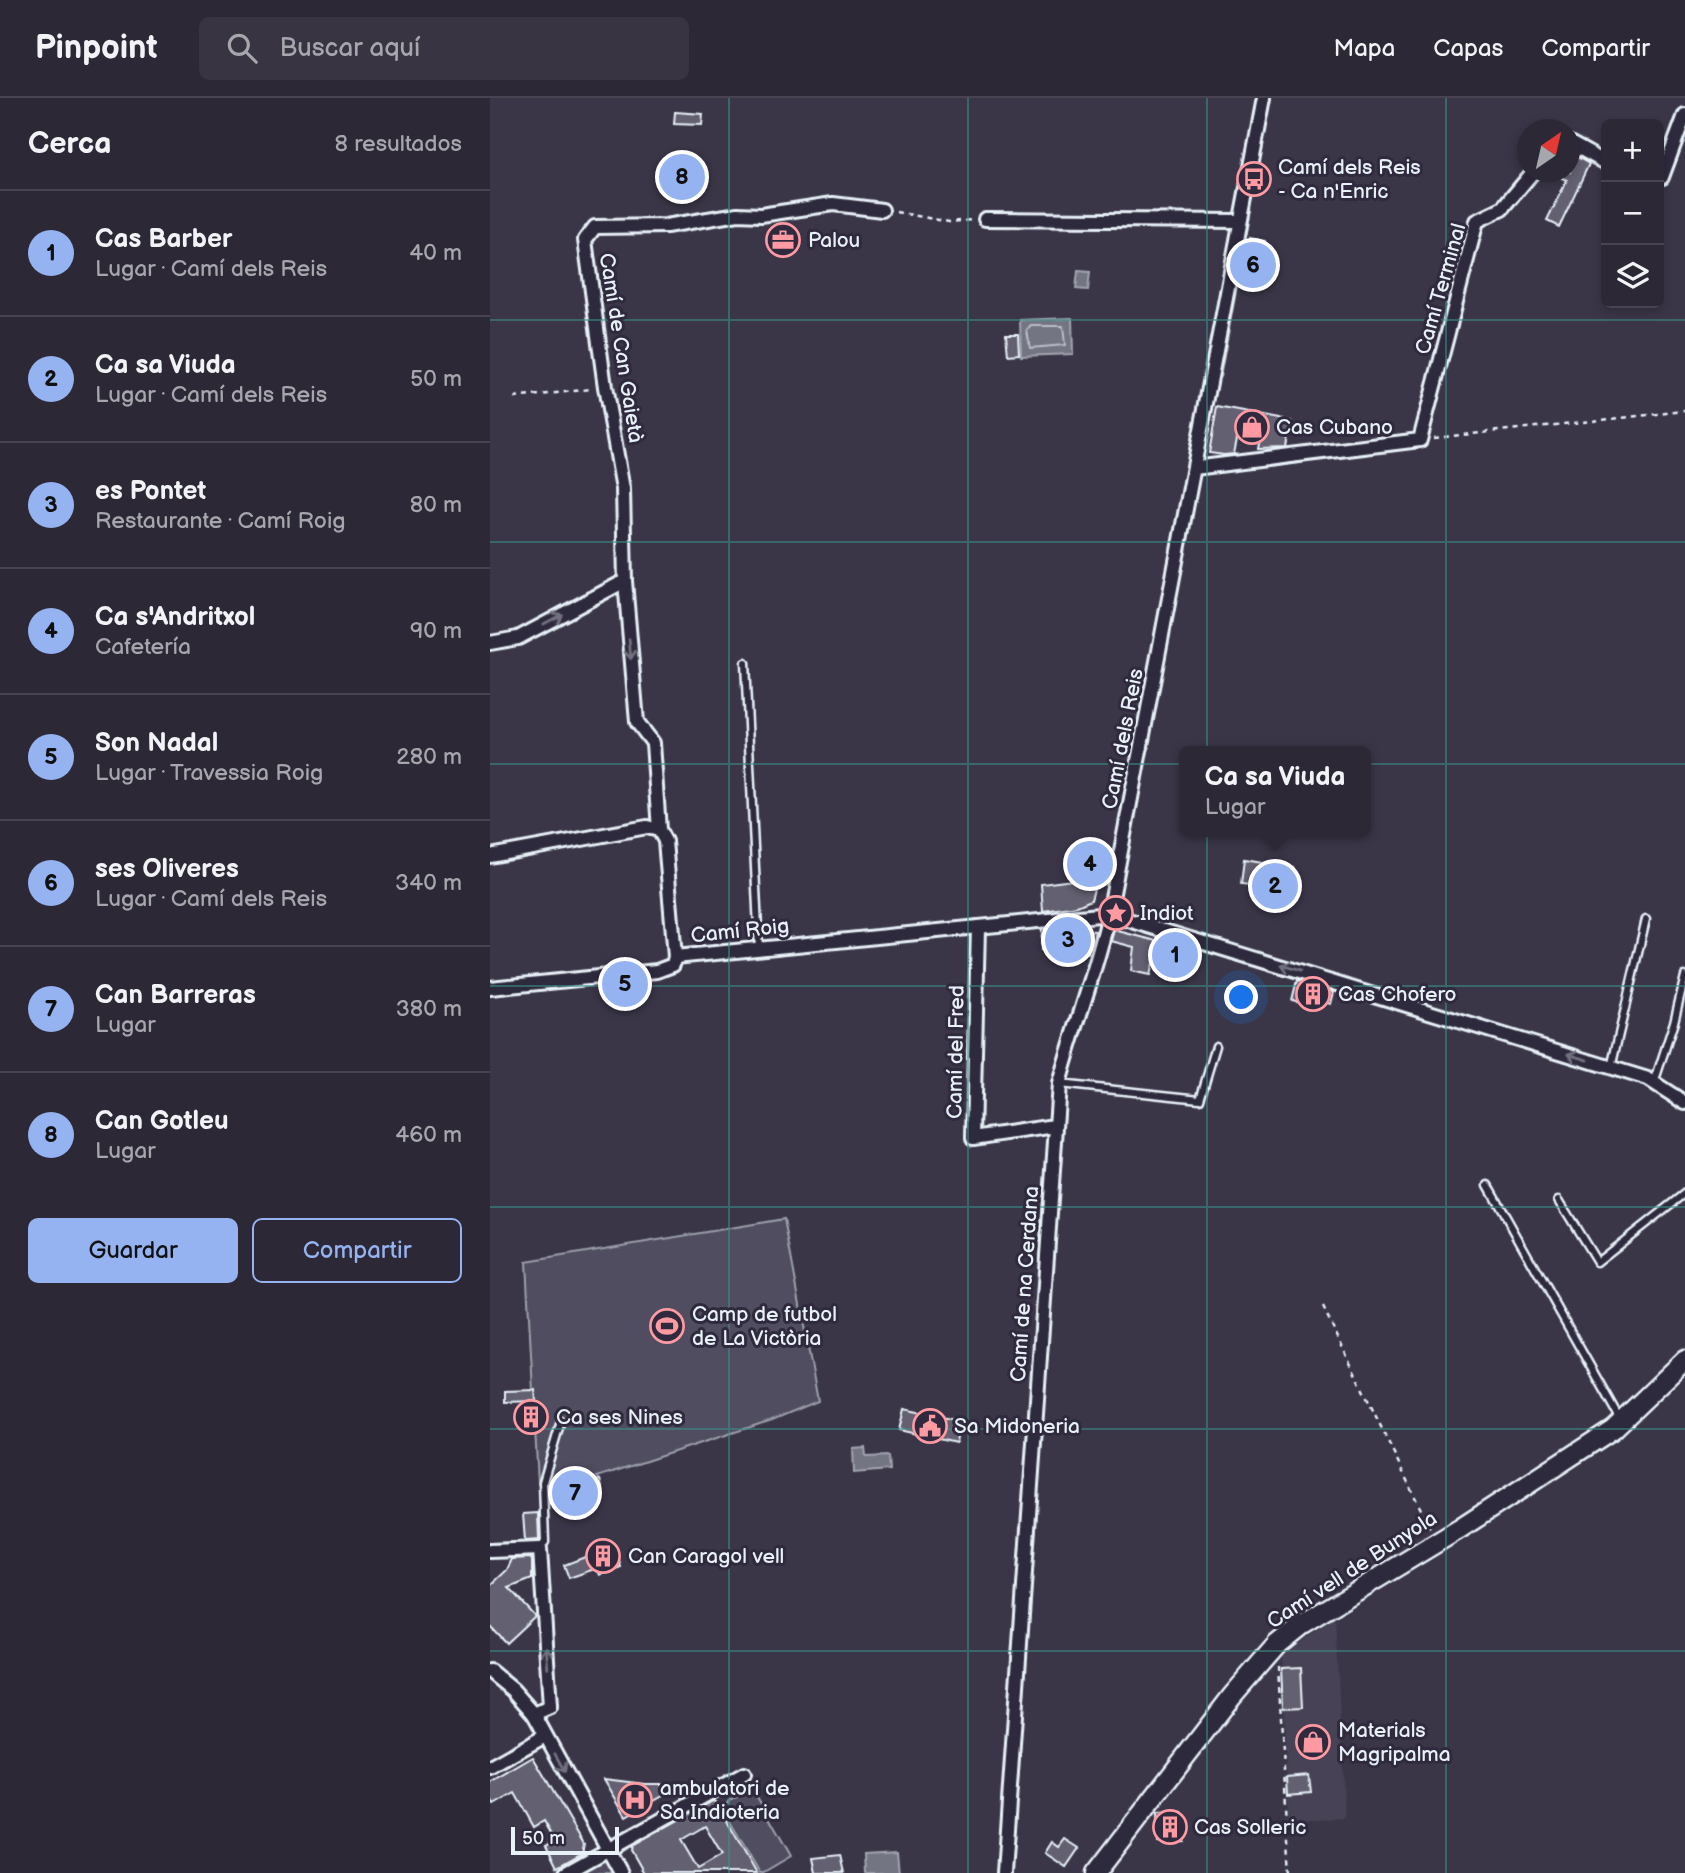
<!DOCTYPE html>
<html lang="es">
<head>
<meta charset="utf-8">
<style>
	body { margin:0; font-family:"Balsamiq Sans",sans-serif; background:#383442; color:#f1f3f6 }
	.controls { position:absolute; right:21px; top:21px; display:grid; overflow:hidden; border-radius:10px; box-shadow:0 4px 10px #0003 }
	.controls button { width:63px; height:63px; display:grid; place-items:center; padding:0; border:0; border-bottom:2px solid #484451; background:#2c2836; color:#f1f3f6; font:35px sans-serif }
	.compass { position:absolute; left:1027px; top:21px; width:63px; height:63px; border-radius:50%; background:#2c2836; box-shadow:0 4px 10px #0003; rotate:34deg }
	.scale { position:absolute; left:21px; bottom:18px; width:108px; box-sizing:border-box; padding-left:7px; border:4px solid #e8f1f8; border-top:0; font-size:19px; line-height:24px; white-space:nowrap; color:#e8f1f8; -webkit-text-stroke:5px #2f2a3d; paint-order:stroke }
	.you { position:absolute; left:752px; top:900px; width:24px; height:24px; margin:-18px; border:5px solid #fff; border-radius:50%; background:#1a73e8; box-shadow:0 0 0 10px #1a73e833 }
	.badge { display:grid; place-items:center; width:46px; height:46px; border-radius:50%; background:#95b2f1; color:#111; font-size:23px; font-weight:700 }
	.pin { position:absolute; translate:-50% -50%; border:4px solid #fff; box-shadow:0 2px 7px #0006 }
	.popup { position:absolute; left:689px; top:648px; width:192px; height:91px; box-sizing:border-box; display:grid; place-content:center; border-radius:10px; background:#2c2836; filter:drop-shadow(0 2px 5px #0005); font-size:23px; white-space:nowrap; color:#a6a6ad }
	.popup b { font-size:26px; color:#f1f3f6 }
	.popup::after { content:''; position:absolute; left:50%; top:100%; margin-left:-14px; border:14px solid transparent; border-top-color:#2c2836 }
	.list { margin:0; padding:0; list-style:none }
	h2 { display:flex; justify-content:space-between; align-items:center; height:91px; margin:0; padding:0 28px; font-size:30px }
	h2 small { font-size:23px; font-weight:400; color:#a6a6ad }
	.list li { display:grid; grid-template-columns:46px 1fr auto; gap:21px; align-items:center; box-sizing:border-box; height:126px; padding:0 28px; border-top:2px solid #484451 }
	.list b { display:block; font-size:26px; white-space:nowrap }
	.list p { margin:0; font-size:23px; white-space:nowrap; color:#a6a6ad }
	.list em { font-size:23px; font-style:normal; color:#a6a6ad }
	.actions { display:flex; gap:14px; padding:21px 28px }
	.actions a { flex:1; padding:16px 0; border:2px solid #95b2f1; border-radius:10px; text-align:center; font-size:24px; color:#95b2f1 }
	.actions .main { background:#95b2f1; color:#111 }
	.icon { flex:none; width:38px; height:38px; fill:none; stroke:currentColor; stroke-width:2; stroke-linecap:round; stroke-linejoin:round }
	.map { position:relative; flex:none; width:1195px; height:1775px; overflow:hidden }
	header { display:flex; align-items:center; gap:42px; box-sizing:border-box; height:98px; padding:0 35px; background:#2c2836; border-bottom:2px solid #484451 }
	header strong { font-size:33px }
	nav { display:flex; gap:38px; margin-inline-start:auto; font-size:24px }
	.search { width:490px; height:63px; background:#383442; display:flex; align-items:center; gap:18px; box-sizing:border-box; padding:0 24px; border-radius:10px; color:#a6a6ad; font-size:26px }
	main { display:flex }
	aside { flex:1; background:#2c2836 }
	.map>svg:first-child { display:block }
	.built { fill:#464354 }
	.green { fill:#504e5f; stroke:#9ca0ac; stroke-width:2 }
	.water { fill:#737482; stroke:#a2a6b1; stroke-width:2 }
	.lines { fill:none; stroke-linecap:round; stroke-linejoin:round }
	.shore { stroke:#b9bfc9; stroke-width:2 }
	.stream { stroke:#a2a6b1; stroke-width:4.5 }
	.building { fill:#636171; stroke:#e8f1f8; stroke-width:2; fill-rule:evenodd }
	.lane-casing { stroke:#e8f1f8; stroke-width:11 }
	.street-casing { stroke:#e8f1f8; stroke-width:18 }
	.secondary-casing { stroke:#e8f1f8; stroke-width:23 }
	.path { stroke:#e8f1f8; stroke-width:2.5; stroke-dasharray:5 5; stroke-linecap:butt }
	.lane { stroke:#2f2a3d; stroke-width:6 }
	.street { stroke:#2f2a3d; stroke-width:12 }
	.secondary { stroke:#2f2a3d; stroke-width:18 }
	.oneway { stroke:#70707e }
	.grid { fill:none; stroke:#3a8f8a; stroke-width:2; stroke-opacity:0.55 }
	.labels { text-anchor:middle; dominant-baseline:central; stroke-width:6; stroke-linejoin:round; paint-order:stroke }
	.poi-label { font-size:21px; fill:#e8f1f8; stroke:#2f2a3d; text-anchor:start }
	.street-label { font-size:21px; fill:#e8f1f8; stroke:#2f2a3d }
</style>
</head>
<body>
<header>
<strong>Pinpoint</strong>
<div class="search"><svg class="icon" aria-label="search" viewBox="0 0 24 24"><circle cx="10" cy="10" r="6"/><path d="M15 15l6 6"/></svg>Buscar aquí</div>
<nav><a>Mapa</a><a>Capas</a><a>Compartir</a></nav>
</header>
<main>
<aside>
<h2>Cerca<small>8 resultados</small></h2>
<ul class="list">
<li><span class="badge">1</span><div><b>Cas Barber</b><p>Lugar · Camí dels Reis</p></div><em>40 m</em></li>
<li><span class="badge">2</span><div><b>Ca sa Viuda</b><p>Lugar · Camí dels Reis</p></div><em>50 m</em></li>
<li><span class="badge">3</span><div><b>es Pontet</b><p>Restaurante · Camí Roig</p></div><em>80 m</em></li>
<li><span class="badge">4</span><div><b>Ca s'Andritxol</b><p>Cafetería</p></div><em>90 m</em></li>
<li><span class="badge">5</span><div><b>Son Nadal</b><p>Lugar · Travessia Roig</p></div><em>280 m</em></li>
<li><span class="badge">6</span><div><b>ses Oliveres</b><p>Lugar · Camí dels Reis</p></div><em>340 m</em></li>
<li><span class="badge">7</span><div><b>Can Barreras</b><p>Lugar</p></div><em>380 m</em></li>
<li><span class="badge">8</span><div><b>Can Gotleu</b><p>Lugar</p></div><em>460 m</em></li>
</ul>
<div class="actions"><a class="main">Guardar</a><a>Compartir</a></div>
</aside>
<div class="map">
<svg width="1195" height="1775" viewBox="0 0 1195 1775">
	<rect width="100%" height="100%" fill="#3a3648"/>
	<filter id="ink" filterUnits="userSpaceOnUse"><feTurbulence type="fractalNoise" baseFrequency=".0143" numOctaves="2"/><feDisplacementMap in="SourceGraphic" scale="14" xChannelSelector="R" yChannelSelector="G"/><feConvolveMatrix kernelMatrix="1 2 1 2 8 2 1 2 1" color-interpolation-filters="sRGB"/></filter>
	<g filter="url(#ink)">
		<!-- built -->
		<polygon class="built" points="845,1519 855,1720 799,1722 791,1557"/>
		<!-- green -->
		<g class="green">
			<polygon points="294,1121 328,1303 282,1322 107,1379 110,1382 56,1396 53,1384 48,1385 36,1164"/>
			<polygon points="262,1690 301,1758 272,1775 270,1775 231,1708"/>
			<polygon points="117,1752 131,1775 76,1775"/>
		</g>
		<!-- water -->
		<g class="water">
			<polygon points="588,173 600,174 598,192 586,191"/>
			<polygon points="582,220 583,256 531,258 530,222"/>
			<polygon points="375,1350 376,1359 398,1358 399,1372 364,1375 363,1351"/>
			<polygon points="407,1754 409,1775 375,1775 374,1756"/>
		</g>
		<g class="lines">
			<!-- shore -->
			<polygon class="shore" points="541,228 573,228 575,247 540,250 537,232"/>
			<!-- stream -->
			<polyline class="stream" points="729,278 760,111"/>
		</g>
		<!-- building -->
		<g class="building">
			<polygon points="185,14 213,16 212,27 184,26"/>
			<polygon points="1080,55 1099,66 1069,129 1057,123 1077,82 1059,74 1080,74"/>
			<polygon points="177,67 209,70 207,91 175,88"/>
			<polygon points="760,140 775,143 769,179 754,177"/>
			<polygon points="516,236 528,236 529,256 518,257"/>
			<polygon points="727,309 802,323 797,350 768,351 770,340 748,336 744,356 734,357 719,355"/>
			<polygon points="595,746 615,751 601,802 587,808 553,813 551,786 583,782"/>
			<polygon points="754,761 805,769 798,812 781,810 784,790 751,786"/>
			<polygon points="562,830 605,833 600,855 551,852 552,831"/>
			<polygon points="624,832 694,850 691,861 666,854 660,877 641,873 644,849 621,843"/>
			<polygon points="155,883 156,889 117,894 116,887"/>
			<polygon points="807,883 844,894 841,906 820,900 818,907 802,903"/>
			<polygon points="45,1292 46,1303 15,1304 15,1293"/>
			<polygon points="414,1311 470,1323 466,1345 409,1332"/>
			<polygon points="110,1382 113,1393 59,1407 59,1395"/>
			<polygon points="48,1415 49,1442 35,1443 33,1416"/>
			<polygon points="124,1448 131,1469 110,1477 107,1470 79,1480 74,1467"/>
			<polygon points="40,1460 42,1462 42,1481 19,1490 45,1518 16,1545 0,1528 0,1488 17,1472 22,1461"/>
			<polygon points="811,1570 813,1609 793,1610 791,1571"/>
			<polygon points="43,1659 94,1746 92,1755 67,1769 56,1747 65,1742 54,1723 44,1729 25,1695 4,1707 0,1700 0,1684"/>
			<polygon points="819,1677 821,1694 798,1696 797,1679"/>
			<polygon points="114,1681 155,1686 192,1686 136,1718"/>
			<path d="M223,1703L226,1704L267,1775H154L141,1752L142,1748ZM215,1728L232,1757L208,1771L191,1742Z"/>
			<polygon points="692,1714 693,1743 668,1744 667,1715"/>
			<polygon points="575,1741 589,1750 576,1769 555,1755 562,1744 569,1749"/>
			<polygon points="350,1757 354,1775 326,1775 323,1760"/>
		</g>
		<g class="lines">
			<!-- lane casing -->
			<g class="lane-casing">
				<g id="lane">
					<polyline points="255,565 269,851"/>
					<polyline points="1121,970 1156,821"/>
					<polyline points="1164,985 1184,924 1195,878"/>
					<polyline points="569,986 710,1001 726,948"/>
					<polyline points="998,1087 1131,1323"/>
					<polyline points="1069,1102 1107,1164 1195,1095"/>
					<polyline points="50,1451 55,1444 53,1384 71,1323"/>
				</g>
			</g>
			<!-- street casing -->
			<g class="street-casing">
				<g id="street">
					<polyline points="1080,45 1116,65"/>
					<polyline points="1169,79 1172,79 1195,17"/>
					<polyline points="495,121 750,123"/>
					<polyline points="704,370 930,342 987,123 1012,111 1043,74"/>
					<polyline points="0,545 28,540 135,483"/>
					<polyline points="169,732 163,645 147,624 135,483 133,391 115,289 95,142 105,129 176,128 248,116 271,117 343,106 392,112"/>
					<polyline points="0,758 157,729 169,732 175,743 185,859 619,816 1158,981 1195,1005"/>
					<polyline points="488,829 483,1040 565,1028"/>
					<polyline points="0,890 167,873 183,867 185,859"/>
					<polyline points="0,1453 50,1451 60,1609 44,1616"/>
					<polyline points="0,1573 23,1592 44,1616 131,1775"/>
					<polyline points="0,1669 55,1638"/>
					<polyline points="76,1775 254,1676"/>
					<path d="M514,1775L569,986C584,929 606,874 619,816L774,0"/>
				</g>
			</g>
			<!-- secondary casing -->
			<g class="secondary-casing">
				<polyline id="secondary" points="606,1775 742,1598 787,1546 812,1526 971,1430 1123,1331 1195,1262"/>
			</g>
			<!-- path -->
			<g class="path">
				<polyline points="406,114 459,124 482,122"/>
				<polyline points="24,300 101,291"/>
				<polyline points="944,340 1195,313"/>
				<polyline points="833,1209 940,1430"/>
				<polyline points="788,1569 800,1775"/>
			</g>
			<!-- lane -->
			<use href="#lane" class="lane"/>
			<!-- street -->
			<use href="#street" class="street"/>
			<!-- secondary -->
			<use href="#secondary" class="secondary"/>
		</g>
		<!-- one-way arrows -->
		<defs><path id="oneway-shaft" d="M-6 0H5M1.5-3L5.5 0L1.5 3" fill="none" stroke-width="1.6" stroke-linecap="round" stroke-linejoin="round" transform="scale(1.75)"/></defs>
		<g class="oneway">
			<use href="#oneway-shaft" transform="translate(63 521) rotate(-28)"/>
			<use href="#oneway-shaft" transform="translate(140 551) rotate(85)"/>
			<use href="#oneway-shaft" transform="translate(800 870) rotate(-163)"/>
			<use href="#oneway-shaft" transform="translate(1088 959) rotate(-163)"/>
			<use href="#oneway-shaft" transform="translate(57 1559) rotate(-94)"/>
			<use href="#oneway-shaft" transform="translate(70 1665) rotate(61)"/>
		</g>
	</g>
	<!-- grid -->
	<path class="grid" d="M239,0V1775M478,0V1775M717,0V1775M956,0V1775M0,222H1195M0,444H1195M0,666H1195M0,888H1195M0,1109H1195M0,1331H1195M0,1553H1195"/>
	<!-- icons -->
	<defs>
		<g id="bus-ring" transform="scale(1.75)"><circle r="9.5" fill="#2f2a3d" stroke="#ff9aa2" stroke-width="1.5"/><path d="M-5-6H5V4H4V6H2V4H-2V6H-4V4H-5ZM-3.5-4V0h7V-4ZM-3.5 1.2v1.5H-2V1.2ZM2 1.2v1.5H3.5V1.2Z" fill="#ff9aa2"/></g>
		<g id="office-ring" transform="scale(1.75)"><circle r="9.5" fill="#2f2a3d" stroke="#ff9aa2" stroke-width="1.5"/><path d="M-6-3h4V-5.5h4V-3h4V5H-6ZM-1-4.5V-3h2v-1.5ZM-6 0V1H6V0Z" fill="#ff9aa2"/></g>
		<g id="shop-ring" transform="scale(1.75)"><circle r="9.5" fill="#2f2a3d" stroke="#ff9aa2" stroke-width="1.5"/><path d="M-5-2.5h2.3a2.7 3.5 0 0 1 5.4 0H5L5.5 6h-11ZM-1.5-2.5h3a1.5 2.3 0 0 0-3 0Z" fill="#ff9aa2"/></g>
		<g id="sight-ring" transform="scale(1.75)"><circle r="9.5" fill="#2f2a3d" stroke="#ff9aa2" stroke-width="1.5"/><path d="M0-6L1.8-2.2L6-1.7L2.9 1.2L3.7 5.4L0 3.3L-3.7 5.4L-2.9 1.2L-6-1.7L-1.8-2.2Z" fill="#ff9aa2"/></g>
		<g id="building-ring" transform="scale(1.75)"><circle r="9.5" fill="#2f2a3d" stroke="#ff9aa2" stroke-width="1.5"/><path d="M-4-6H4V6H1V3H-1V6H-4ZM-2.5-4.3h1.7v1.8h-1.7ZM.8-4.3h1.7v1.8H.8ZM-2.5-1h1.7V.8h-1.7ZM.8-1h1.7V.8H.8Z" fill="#ff9aa2"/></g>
		<g id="stadium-ring" transform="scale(1.75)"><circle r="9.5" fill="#2f2a3d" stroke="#ff9aa2" stroke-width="1.5"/><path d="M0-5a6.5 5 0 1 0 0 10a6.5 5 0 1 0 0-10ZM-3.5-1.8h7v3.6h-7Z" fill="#ff9aa2"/></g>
		<g id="civic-ring" transform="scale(1.75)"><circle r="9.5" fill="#2f2a3d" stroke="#ff9aa2" stroke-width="1.5"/><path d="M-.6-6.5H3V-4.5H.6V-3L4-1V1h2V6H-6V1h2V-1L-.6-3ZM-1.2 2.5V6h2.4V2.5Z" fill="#ff9aa2"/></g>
		<g id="hospital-ring" transform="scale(1.75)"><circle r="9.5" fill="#2f2a3d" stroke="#ff9aa2" stroke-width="1.5"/><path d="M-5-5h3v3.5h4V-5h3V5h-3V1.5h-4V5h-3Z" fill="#ff9aa2"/></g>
	</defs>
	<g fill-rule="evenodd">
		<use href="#bus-ring" x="764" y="81"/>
		<use href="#office-ring" x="293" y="142"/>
		<use href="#shop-ring" x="762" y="329"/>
		<use href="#sight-ring" x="626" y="815"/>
		<use href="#building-ring" x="823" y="896"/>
		<use href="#stadium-ring" x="177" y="1228"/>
		<use href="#building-ring" x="41" y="1319"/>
		<use href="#civic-ring" x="440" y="1328"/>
		<use href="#building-ring" x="113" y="1458"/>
		<use href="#shop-ring" x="823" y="1644"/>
		<use href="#hospital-ring" x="145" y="1702"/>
		<use href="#building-ring" x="680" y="1729"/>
	</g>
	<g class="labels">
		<!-- poi labels -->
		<g class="poi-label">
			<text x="788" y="69">Camí dels Reis<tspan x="788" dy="24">- Ca n'Enric</tspan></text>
			<text x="318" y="142">Palou</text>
			<text x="786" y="329">Cas Cubano</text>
			<text x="650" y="815">Indiot</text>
			<text x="848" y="896">Cas Chofero</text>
			<text x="202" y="1216">Camp de futbol<tspan x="202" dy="24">de La Victòria</tspan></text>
			<text x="66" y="1319">Ca ses Nines</text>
			<text x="464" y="1328">Sa Midoneria</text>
			<text x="138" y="1458">Can Caragol vell</text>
			<text x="848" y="1632">Materials<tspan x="848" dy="24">Magripalma</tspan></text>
			<text x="170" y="1690">ambulatori de<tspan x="170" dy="24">Sa Indioteria</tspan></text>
			<text x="704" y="1729">Cas Solleric</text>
		</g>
		<!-- street labels -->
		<g class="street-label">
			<text transform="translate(951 191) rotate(-74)">Camí Terminal</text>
			<text transform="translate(131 250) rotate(81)">Camí de Can Gaietà</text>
			<text transform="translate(633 641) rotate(-79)">Camí dels Reis</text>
			<text transform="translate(250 833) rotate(-6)">Camí Roig</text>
			<text transform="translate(466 954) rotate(-89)">Camí del Fred</text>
			<text transform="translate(535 1186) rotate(-86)">Camí de na Cerdana</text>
			<text transform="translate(862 1472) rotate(-33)">Camí vell de Bunyola</text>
		</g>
	</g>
</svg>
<div class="controls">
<button>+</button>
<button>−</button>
<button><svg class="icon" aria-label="layers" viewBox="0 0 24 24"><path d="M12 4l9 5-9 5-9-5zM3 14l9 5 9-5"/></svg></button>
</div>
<svg class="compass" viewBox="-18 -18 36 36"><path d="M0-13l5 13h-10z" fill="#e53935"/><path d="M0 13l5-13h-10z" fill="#a6a6ad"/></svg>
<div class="scale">50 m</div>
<div class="you"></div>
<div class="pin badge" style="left:685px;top:857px">1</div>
<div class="pin badge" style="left:785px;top:788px">2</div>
<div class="popup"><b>Ca sa Viuda</b>Lugar</div>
<div class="pin badge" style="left:578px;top:842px">3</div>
<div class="pin badge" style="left:600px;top:766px">4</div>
<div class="pin badge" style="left:135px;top:886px">5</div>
<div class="pin badge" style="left:763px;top:167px">6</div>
<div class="pin badge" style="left:85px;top:1395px">7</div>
<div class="pin badge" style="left:192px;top:79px">8</div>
</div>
</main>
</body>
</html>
